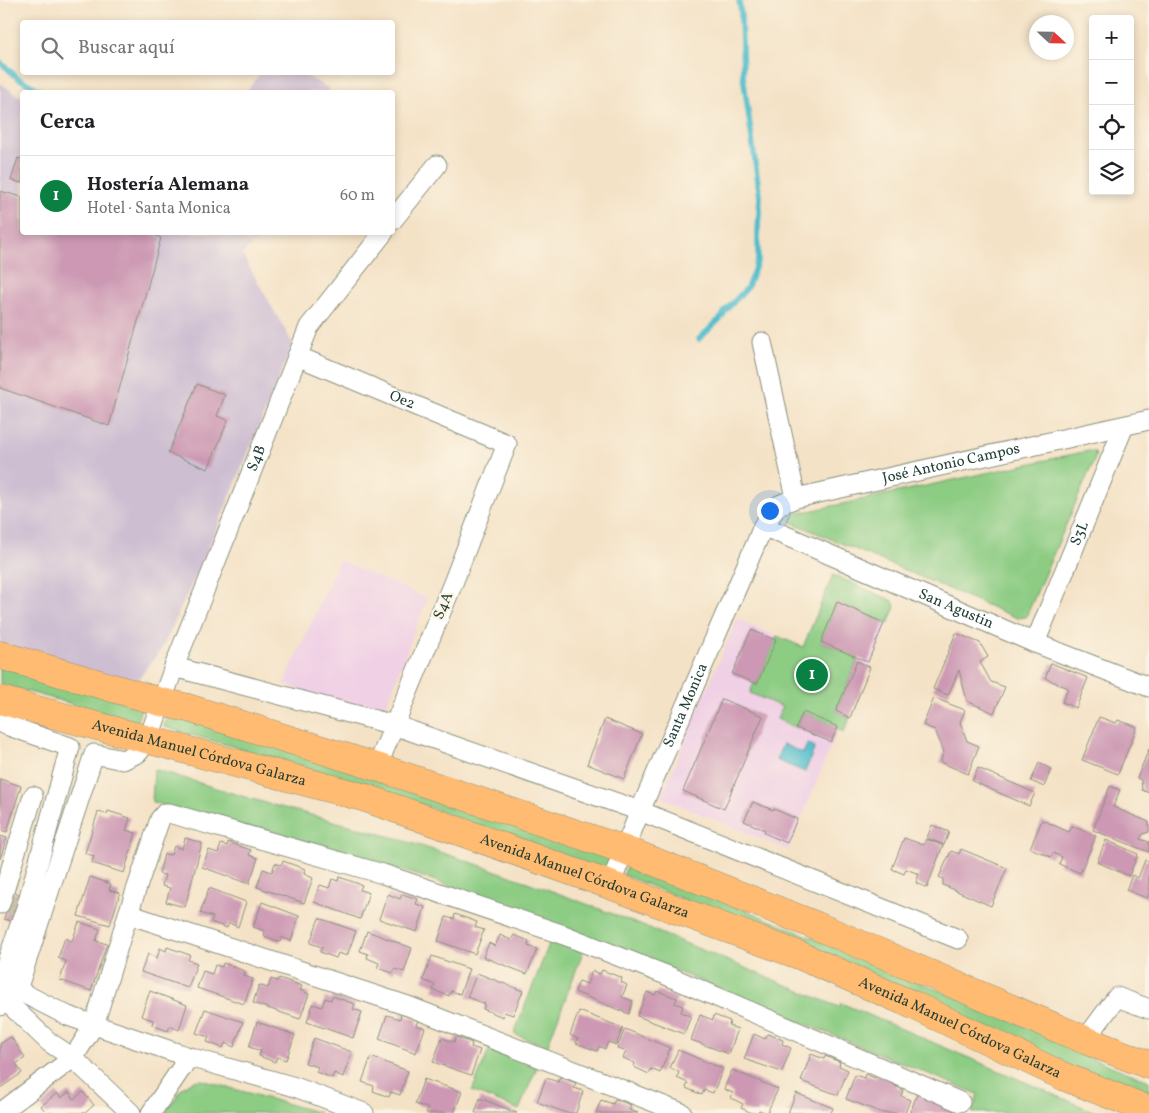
<!DOCTYPE html>
<html lang="es">
<head>
<meta charset="utf-8">
<style>
	body { margin:0; font-family:Vollkorn,serif; background:#f2f2f2; color:#202124 }
	.controls { position:absolute; right:15px; top:15px; display:grid; overflow:hidden; border-radius:5px; box-shadow:0 2px 8px #0003 }
	.controls button { width:45px; height:45px; display:grid; place-items:center; padding:0; border:0; border-bottom:1px solid #e0e0e0; background:#fff; color:#202124; font:25px sans-serif }
	.compass { position:absolute; left:1029px; top:15px; width:45px; height:45px; border-radius:50%; background:#fff; box-shadow:0 2px 8px #0003; rotate:112deg }
	.you { position:absolute; left:769px; top:510px; width:18px; height:18px; margin:-12px; border:4px solid #fff; border-radius:50%; background:#1a73e8; box-shadow:0 0 0 8px #1a73e833 }
	.badge { display:grid; place-items:center; width:32px; height:32px; border-radius:50%; background:#0b8043; color:#fff; font-size:16px; font-weight:700 }
	.pin { position:absolute; translate:-50% -50%; border:2px solid #fff; box-shadow:0 1px 5px #0006 }
	.list { margin:0; padding:0; list-style:none }
	h2 { display:flex; justify-content:space-between; align-items:center; height:65px; margin:0; padding:0 20px; font-size:21px }
	h2 small { font-size:16px; font-weight:400; color:#757577 }
	.list li { display:grid; grid-template-columns:32px 1fr auto; gap:15px; align-items:center; box-sizing:border-box; height:80px; padding:0 20px; border-top:1px solid #e0e0e0 }
	.list b { display:block; font-size:19px; white-space:nowrap }
	.list p { margin:0; font-size:16px; white-space:nowrap; color:#757577 }
	.list em { font-size:16px; font-style:normal; color:#757577 }
	.icon { flex:none; width:28px; height:28px; fill:none; stroke:currentColor; stroke-width:2; stroke-linecap:round; stroke-linejoin:round }
	.map { position:relative; flex:none; width:1149px; height:1113px; overflow:hidden }
	.search { position:absolute; background:#fff; box-shadow:0 2px 8px #0003; left:20px; top:20px; width:375px; height:55px; display:flex; align-items:center; gap:12px; box-sizing:border-box; padding:0 18px; border-radius:5px; color:#757577; font-size:19px }
	.panel { position:absolute; background:#fff; box-shadow:0 2px 8px #0003; left:20px; top:90px; width:375px; height:145px; border-radius:5px }
	.map>svg:first-child { display:block }
	.built { fill:#f0d0e5 }
	.industrial { fill:#cebed2 }
	.green { fill:#8ccc83; stroke:#56845c }
	.water { fill:#51bdcc; stroke:#387d80 }
	.lines { fill:none; stroke-linecap:round; stroke-linejoin:round }
	.stream { stroke:#51bdcc; stroke-width:5.5 }
	.building { fill:#cc98b3 }
	.minor-tunnel { stroke:#c9c1a9; stroke-width:19; stroke-dasharray:19 9; stroke-linecap:butt }
	.minor-casing { stroke:#8a907d; stroke-width:21 }
	.primary-casing { stroke:#8a907d; stroke-width:29 }
	.minor { stroke:#fff; stroke-width:19 }
	.primary { stroke:#ffbb71; stroke-width:28 }
	.labels { text-anchor:middle; dominant-baseline:central; stroke-width:4.5; stroke-linejoin:round; paint-order:stroke }
	.street-label { font-size:15px; fill:#1f3d34; stroke:#fcf5e5 }
</style>
</head>
<body>
<div class="map">
<svg width="1149" height="1113" viewBox="0 0 1149 1113">
	<rect width="100%" height="100%" fill="#fcf5e5"/>
	<filter id="ink" filterUnits="userSpaceOnUse"><feTurbulence type="fractalNoise" baseFrequency=".02" numOctaves="2"/><feDisplacementMap in="SourceGraphic" scale="10" xChannelSelector="R" yChannelSelector="G"/><feConvolveMatrix kernelMatrix="1 2 1 2 8 2 1 2 1" color-interpolation-filters="sRGB"/></filter>
	<filter id="wash" filterUnits="userSpaceOnUse"><feTurbulence type="fractalNoise" baseFrequency=".0096" numOctaves="4" result="noise"/><feDisplacementMap in="SourceGraphic" scale="20" xChannelSelector="R" yChannelSelector="G"/><feGaussianBlur stdDeviation="1.12" result="paint"/><feColorMatrix in="noise" values="0 0 0 0 0 0 0 0 0 0 0 0 0 0 0 0 0 1.4 0 .05"/><feComposite in="paint" operator="in"/></filter>
	<g filter="url(#wash)">
		<rect width="100%" height="100%" fill="#f4e2c6"/>
		<!-- built -->
		<g class="built">
			<polygon points="339,560 427,598 382,717 284,684"/>
			<polygon points="833,575 893,601 895,607 844,732 838,730 788,850 663,798 663,792 737,619 803,647"/>
		</g>
		<!-- industrial -->
		<g class="industrial">
			<polygon points="260,73 301,73 330,89 328,92 247,92"/>
			<polygon points="0,83 22,98 22,232 261,233 263,235 242,254 293,344 212,540 163,647 135,683 0,646"/>
		</g>
		<!-- green -->
		<g class="green">
			<polygon points="1088,451 1095,452 1096,456 1026,617 1017,618 791,522 794,514 814,510"/>
			<polygon points="833,575 893,601 895,607 888,624 837,602 821,642 857,657 857,661 836,711 850,718 844,732 837,729 837,727 803,712 796,728 777,719 782,707 750,693 754,683 757,684 777,636 803,647"/>
			<polygon points="0,666 142,705 137,722 0,684"/>
			<polygon points="169,710 614,857 607,873 417,803 371,785 329,774 164,727"/>
			<path d="M154,769C194,781 233,794 273,805C326,819 378,832 430,849C570,893 704,951 839,1007L841,1003L1095,1112L972,1113L978,1094L668,968L430,879L386,866L152,802Z"/>
			<polygon points="629,862 1011,1020 1086,1056 1149,1081 1149,1098 1110,1084 741,923 623,875"/>
			<polygon points="551,939 583,952 547,1047 514,1034"/>
			<polygon points="490,1048 537,1067 519,1110 472,1091"/>
			<polygon points="202,1080 320,1113 165,1113 182,1088 193,1081"/>
		</g>
		<!-- water -->
		<polygon class="water" points="808,743 815,747 805,772 776,760 783,744 803,753"/>
		<g class="lines">
			<!-- stream -->
			<g class="stream">
				<polyline points="0,62 18,78 43,92"/>
				<polyline points="699,339 722,317 725,311 747,288 758,260 758,230 760,197 743,75 741,15 739,0"/>
			</g>
		</g>
		<g id="blocks">
			<!-- building -->
			<g class="building">
				<polygon points="18,158 22,159 22,183 11,180"/>
				<polygon points="0,191 22,197 22,232 148,232 161,238 109,426 0,388"/>
				<polygon points="197,384 225,395 217,416 228,420 208,469 168,453"/>
				<polygon points="837,602 884,623 868,662 821,642"/>
				<polygon points="751,630 776,640 757,684 732,674"/>
				<polygon points="956,633 980,643 988,657 980,662 991,682 1005,687 994,713 967,701 959,670 948,695 933,689"/>
				<polygon points="857,661 870,667 850,718 836,711"/>
				<polygon points="1051,663 1088,678 1076,708 1062,702 1068,688 1045,678"/>
				<polygon points="934,698 965,710 960,722 967,741 979,746 968,774 940,762 944,752 935,730 923,725"/>
				<polygon points="722,699 763,716 724,809 683,791"/>
				<polygon points="803,712 838,727 831,742 796,728"/>
				<polygon points="1099,717 1116,723 1118,720 1137,727 1118,774 1082,760"/>
				<polygon points="605,719 642,734 624,779 587,764"/>
				<polygon points="1149,749 1149,793 1142,790 1141,780 1137,778"/>
				<polygon points="1039,763 1051,769 1044,787 1031,781"/>
				<polygon points="978,768 1035,793 1029,806 972,781"/>
				<polygon points="0,779 21,786 7,832 0,830"/>
				<polygon points="1110,786 1120,790 1113,807 1149,822 1149,832 1143,834 1140,839 1149,842 1149,852 1093,830"/>
				<polygon points="753,802 773,810 774,809 797,819 787,843 764,833 765,830 744,821"/>
				<polygon points="108,811 130,818 126,830 136,833 124,873 92,863 94,856 85,853 98,812 107,814"/>
				<polygon points="1042,820 1069,832 1072,826 1096,836 1080,873 1059,864 1062,857 1053,853 1051,857 1030,848"/>
				<polygon points="932,825 949,832 944,845 927,838"/>
				<polygon points="0,836 7,838 0,859"/>
				<polygon points="185,838 202,843 185,907 166,902 170,888 162,886 165,875 159,874 164,854 171,855 174,846 182,849"/>
				<polygon points="904,838 924,845 926,839 943,845 927,888 916,883 919,874 906,869 904,874 892,869"/>
				<polygon points="1106,840 1138,854 1129,876 1097,862"/>
				<polygon points="228,842 251,850 249,855 258,858 249,884 202,867 209,850 218,853 221,844 227,846"/>
				<polygon points="961,849 1007,868 991,906 943,885 943,879 939,877 951,851 959,854"/>
				<polygon points="1145,860 1149,861 1149,894 1147,898 1126,890 1132,875 1138,878"/>
				<polygon points="283,861 305,869 304,874 313,878 304,903 257,887 263,869 272,872 275,863 281,865"/>
				<polygon points="90,877 111,884 109,890 120,893 110,925 78,916"/>
				<polygon points="339,877 362,885 360,890 369,893 360,919 314,902 320,885 329,888 332,879 338,881"/>
				<polygon points="209,888 246,902 238,927 229,923 227,928 211,922 213,917 200,913"/>
				<polygon points="12,892 22,895 14,922 4,919"/>
				<polygon points="388,894 400,899 402,894 418,899 416,904 425,907 417,932 379,919"/>
				<polygon points="262,902 299,916 291,941 282,937 280,942 264,936 265,931 253,927"/>
				<polygon points="455,914 477,922 475,927 484,930 475,954 438,941 446,917 454,919"/>
				<polygon points="319,918 356,931 347,956 338,953 336,958 320,952 322,947 310,943"/>
				<polygon points="79,922 100,929 96,941 107,944 91,991 60,980 66,961 58,958 65,938 72,941"/>
				<polygon points="367,931 412,948 404,972 395,969 393,973 377,968 379,963 367,958 368,954 360,951"/>
				<polygon points="500,935 511,940 514,935 529,941 528,946 537,949 527,974 483,957 489,943 495,946"/>
				<polygon points="167,947 190,955 188,960 197,963 188,988 141,972 148,954 157,958 160,948 166,951"/>
				<polygon points="432,956 469,969 460,994 451,991 449,996 433,990 435,985 423,980"/>
				<polygon points="223,963 245,971 244,976 253,979 244,1004 197,988 203,971 212,974 215,965 222,967"/>
				<polygon points="602,970 622,978 621,982 627,985 622,997 633,1001 629,1014 575,992 579,981 587,984 592,971 600,974"/>
				<polygon points="477,973 523,991 513,1015 504,1012 503,1017 483,1009 485,1004 467,997"/>
				<polygon points="279,978 302,986 300,990 309,994 300,1019 253,1003 259,985 268,988 271,979 277,981"/>
				<polygon points="150,991 187,1005 179,1030 170,1026 168,1031 152,1025 153,1020 141,1016"/>
				<polygon points="657,991 677,998 675,1003 683,1006 681,1012 691,1016 684,1034 637,1016 647,992 655,995"/>
				<polygon points="332,996 355,1004 353,1009 362,1012 353,1038 307,1022 313,1004 322,1007 325,998 331,1000"/>
				<polygon points="205,1009 243,1022 234,1047 225,1043 223,1048 207,1042 209,1037 196,1033"/>
				<polygon points="579,1011 623,1028 616,1045 608,1042 605,1049 599,1046 597,1051 576,1043 578,1039 570,1035"/>
				<polygon points="401,1014 418,1020 416,1025 425,1028 416,1053 379,1039 387,1015 400,1019"/>
				<polygon points="700,1015 713,1020 714,1015 730,1021 729,1026 738,1029 729,1054 691,1040"/>
				<polygon points="257,1022 295,1035 286,1060 277,1057 275,1062 259,1056 261,1051 249,1047"/>
				<polygon points="625,1029 670,1048 660,1073 651,1069 649,1074 634,1067 635,1063 623,1058 626,1052 617,1048"/>
				<polygon points="754,1034 765,1039 768,1034 783,1040 782,1044 791,1048 782,1072 744,1059"/>
				<polygon points="11,1037 25,1058 16,1064 22,1073 0,1088 0,1044"/>
				<polygon points="456,1037 472,1043 471,1047 480,1050 471,1075 433,1062 442,1038 454,1042"/>
				<polygon points="314,1038 352,1052 343,1077 334,1073 332,1078 316,1072 318,1067 305,1063"/>
				<polygon points="678,1050 723,1069 713,1093 704,1090 702,1095 686,1088 688,1083 677,1078 679,1072 670,1068"/>
				<polygon points="811,1054 824,1059 825,1056 840,1062 839,1066 848,1070 838,1095 801,1081"/>
				<polygon points="371,1057 408,1071 400,1095 391,1092 389,1097 373,1091 374,1086 362,1082"/>
				<polygon points="732,1070 778,1089 767,1113 759,1110 757,1113 752,1113 741,1108 743,1104 731,1098 733,1093 724,1089"/>
				<polygon points="865,1074 875,1078 877,1074 897,1082 895,1086 903,1090 901,1096 910,1100 905,1113 883,1113 846,1099 855,1075 864,1078"/>
				<polygon points="560,1077 576,1083 574,1088 583,1091 576,1113 567,1113 537,1102 546,1078 558,1082"/>
				<polygon points="424,1079 462,1092 454,1113 426,1113 428,1108 415,1104"/>
				<polygon points="69,1092 74,1099 83,1092 94,1105 85,1113 43,1113 45,1111 41,1106 57,1093 61,1098"/>
				<polygon points="796,1093 833,1108 831,1113 788,1113"/>
				<polygon points="917,1094 929,1099 947,1101 945,1106 953,1109 952,1113 910,1113"/>
				<polygon points="480,1098 517,1113 475,1113"/>
				<polygon points="615,1099 631,1105 629,1110 638,1113 596,1113 601,1100 613,1104"/>
			</g>
		</g>
	</g>
	<g filter="url(#ink)">
		<use href="#blocks" fill-opacity="0" stroke="#8a907d" stroke-width="1"/>
		<g class="lines">
			<!-- minor-tunnel -->
			<polyline class="minor-tunnel" points="9,904 18,907"/>
			<!-- minor casing -->
			<g class="minor-casing">
				<g id="minor">
					<polyline points="392,221 437,165"/>
					<polyline points="762,342 796,498"/>
					<path id="s1" d="M297,356L507,444L485,500L453,583L377,767"/>
					<path id="s2" d="M763,526L1035,643L1149,687"/>
					<path id="s3" d="M1035,643L1124,426"/>
					<polyline points="174,667 394,725 640,811 958,939"/>
					<polyline points="0,723 70,747 26,908 0,981"/>
					<path id="s4" d="M610,885L640,811L757,541L763,526L779,505L796,498L1149,420"/>
					<polyline points="0,904 33,796"/>
					<polyline points="128,914 408,1006 682,1113"/>
					<polyline points="2,977 17,990 68,1016 189,1057 295,1087 364,1113"/>
					<polyline points="0,998 6,1001 49,1042 73,1058 131,1113"/>
					<path id="s5" d="M0,1006L17,990L94,754L123,760L138,753L148,740L174,667L309,327L384,232"/>
					<polyline points="1085,1040 1117,997 1149,1009"/>
					<polyline points="0,1113 73,1058 94,1025 128,914 160,819 165,813 169,813 383,874 564,935 666,975 960,1102"/>
					<polyline points="151,1113 189,1057"/>
				</g>
			</g>
			<!-- primary casing -->
			<g class="primary-casing">
				<g id="primary">
					<polyline points="0,655 161,702 188,708 377,767 625,850 817,926 1085,1040 1149,1065"/>
					<path id="s6" d="M0,700L366,798L610,885L801,956L913,1005L1065,1077L1149,1110"/>
				</g>
			</g>
			<!-- minor -->
			<use href="#minor" class="minor"/>
			<!-- primary -->
			<use href="#primary" class="primary"/>
		</g>
	</g>
	<g class="labels">
		<!-- street labels -->
		<g class="street-label">
			<text stroke="none"><textPath href="#s1" startOffset="114">Oe2</textPath></text>
			<text stroke="none"><textPath href="#s5" startOffset="636">S4B</textPath></text>
			<text stroke="none"><textPath href="#s4" startOffset="594">José Antonio Campos</textPath></text>
			<text stroke="none"><textPath href="#s3" startOffset="118">S3L</textPath></text>
			<text transform="translate(444 606) rotate(-67)">S4A</text>
			<text stroke="none"><textPath href="#s2" startOffset="210">San Agustin</textPath></text>
			<text stroke="none"><textPath href="#s4" startOffset="195">Santa Monica</textPath></text>
			<text stroke="none"><textPath href="#s6" startOffset="206">Avenida Manuel Córdova Galarza</textPath></text>
			<text stroke="none"><textPath href="#s6" startOffset="611">Avenida Manuel Córdova Galarza</textPath></text>
			<text stroke="none"><textPath href="#s6" startOffset="1016">Avenida Manuel Córdova Galarza</textPath></text>
		</g>
	</g>
</svg>
<div class="controls">
<button>+</button>
<button>−</button>
<button><svg class="icon" aria-label="locate" viewBox="0 0 24 24"><circle cx="12" cy="12" r="6"/><path d="M12 2v4M12 18v4M2 12h4M18 12h4"/></svg></button>
<button><svg class="icon" aria-label="layers" viewBox="0 0 24 24"><path d="M12 4l9 5-9 5-9-5zM3 14l9 5 9-5"/></svg></button>
</div>
<svg class="compass" viewBox="-18 -18 36 36"><path d="M0-13l5 13h-10z" fill="#e53935"/><path d="M0 13l5-13h-10z" fill="#757577"/></svg>
<div class="you"></div>
<div class="pin badge" style="left:812px;top:675px">1</div>
<div class="search"><svg class="icon" aria-label="search" viewBox="0 0 24 24"><circle cx="10" cy="10" r="6"/><path d="M15 15l6 6"/></svg>Buscar aquí</div>
<section class="panel">
<h2>Cerca<small></small></h2>
<ul class="list">
<li><span class="badge">1</span><div><b>Hostería Alemana</b><p>Hotel · Santa Monica</p></div><em>60 m</em></li>
</ul>
</section>
</div>
</body>
</html>
